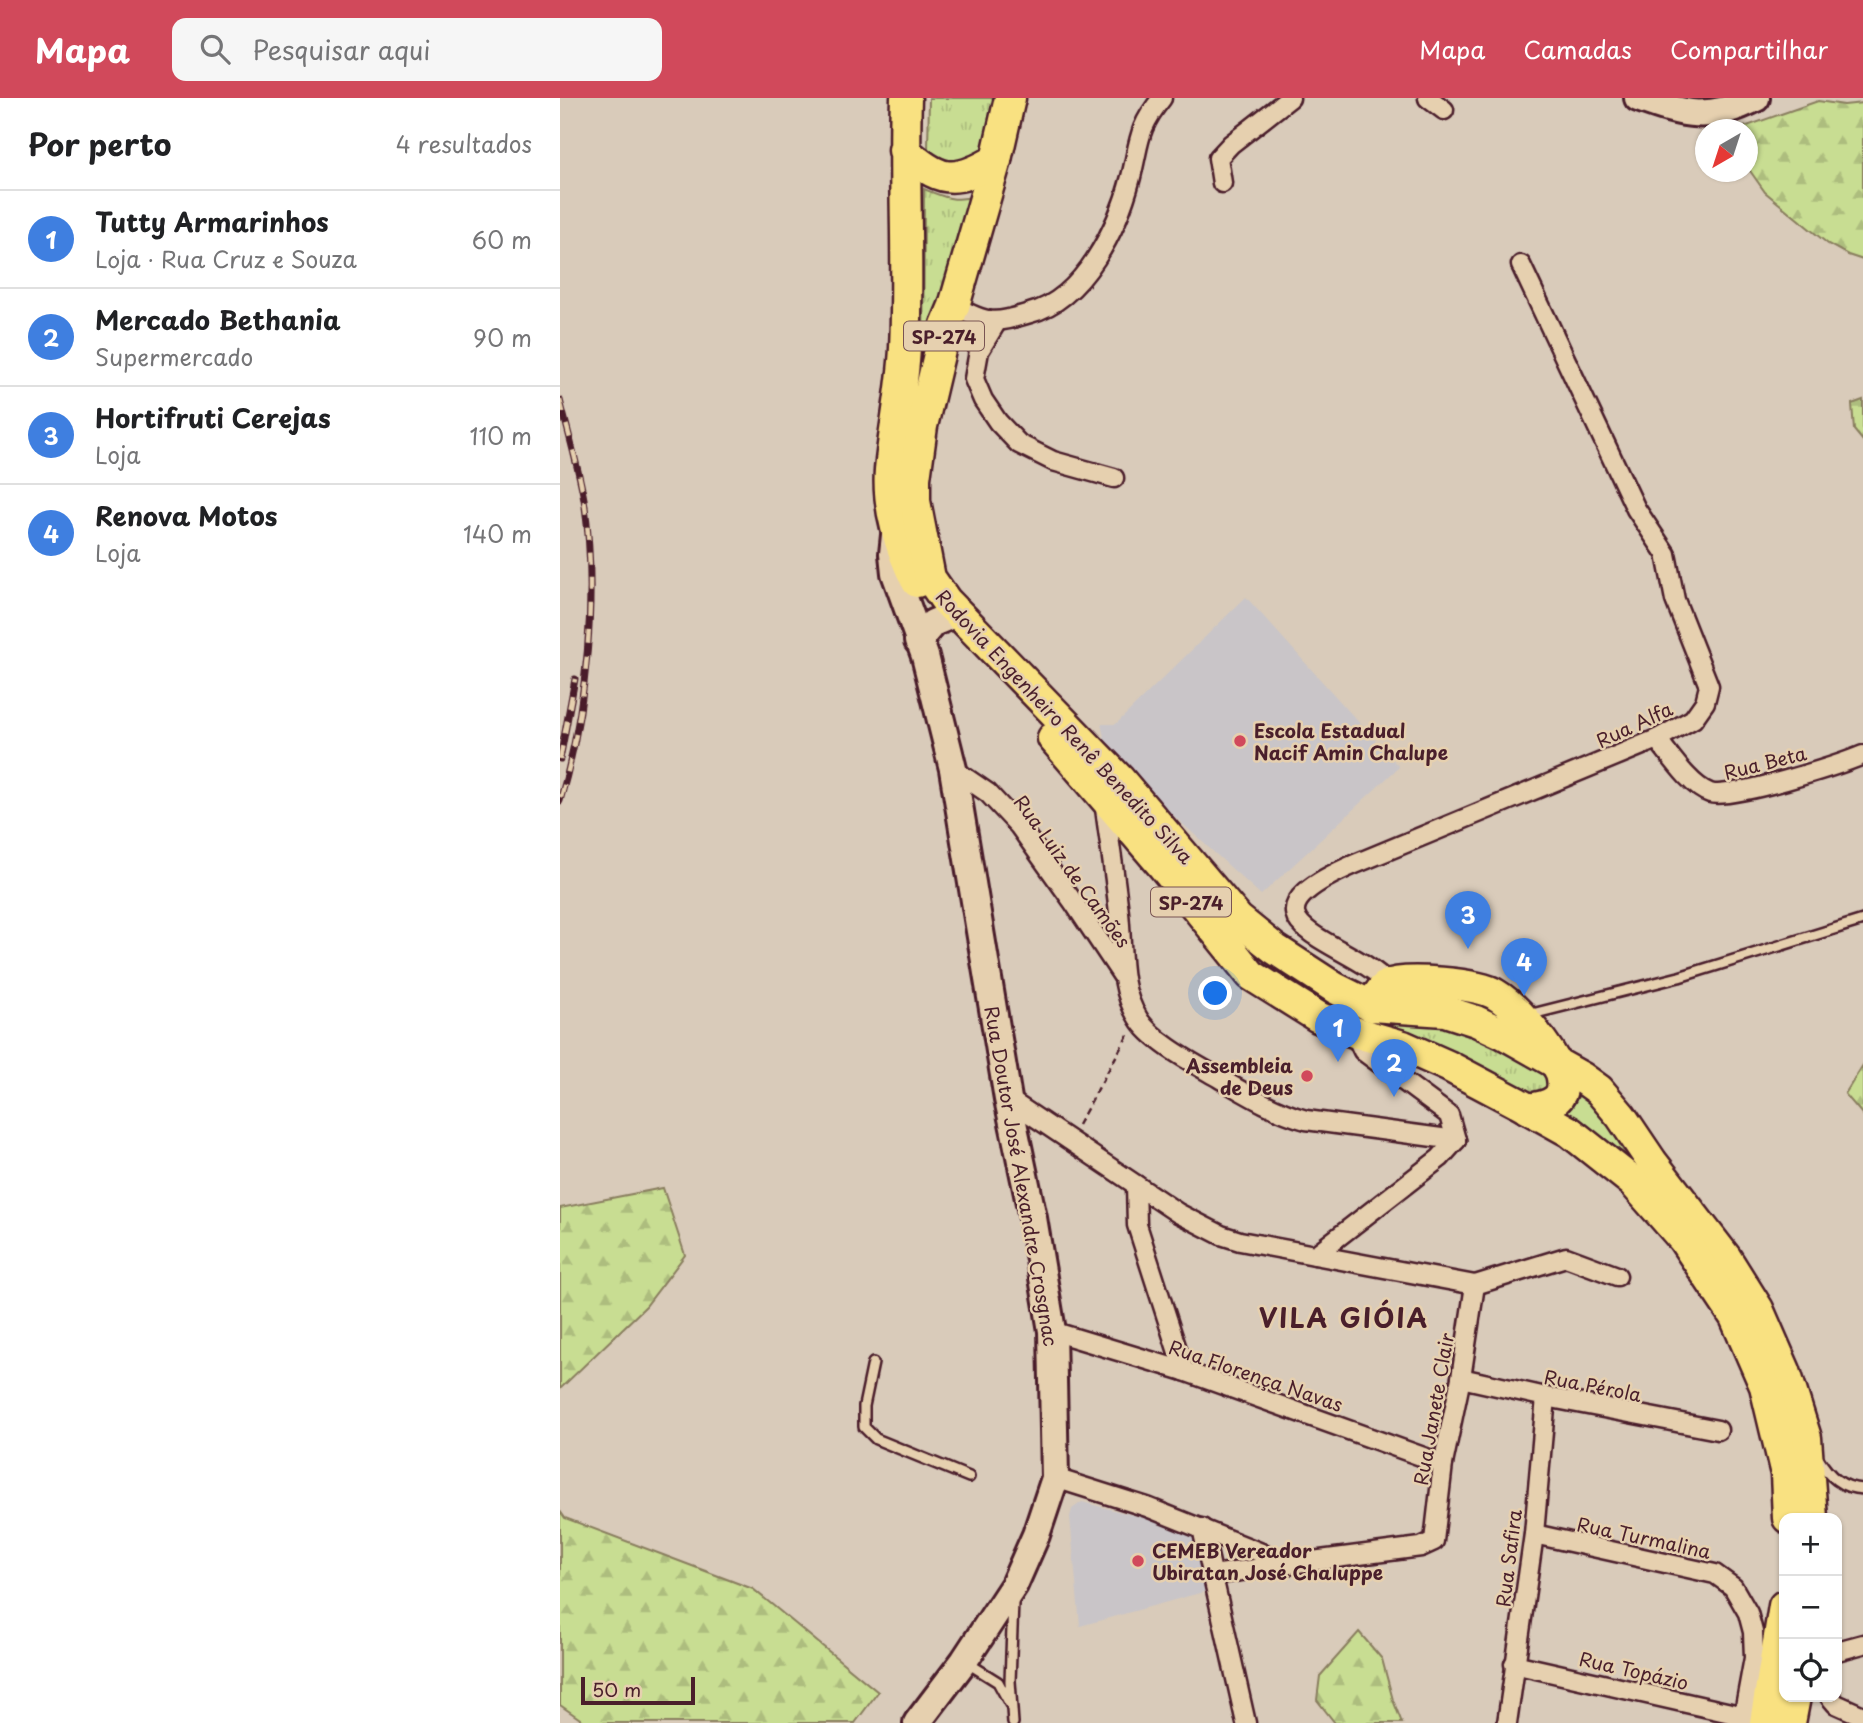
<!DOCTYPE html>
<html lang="pt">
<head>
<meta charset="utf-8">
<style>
	body { margin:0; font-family:"Playpen Sans",sans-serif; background:#f6f6f6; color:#202124 }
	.controls { position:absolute; right:21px; bottom:21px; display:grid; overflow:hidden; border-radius:14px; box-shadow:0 2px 5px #0004 }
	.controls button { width:63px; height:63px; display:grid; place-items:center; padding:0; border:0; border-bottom:2px solid #e0e0e0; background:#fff; color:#202124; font:35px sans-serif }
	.compass { position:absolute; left:1135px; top:21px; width:63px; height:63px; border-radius:50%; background:#fff; box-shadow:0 2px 5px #0004; rotate:219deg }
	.scale { position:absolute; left:21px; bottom:18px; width:114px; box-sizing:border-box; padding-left:7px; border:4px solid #4a1f2b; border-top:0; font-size:19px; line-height:24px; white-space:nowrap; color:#4a1f2b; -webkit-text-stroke:5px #e6d0af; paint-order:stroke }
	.you { position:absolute; left:656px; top:896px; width:24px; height:24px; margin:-18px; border:5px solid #fff; border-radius:50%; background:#1a73e8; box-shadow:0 0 0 10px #1a73e833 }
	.badge { display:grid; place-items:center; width:46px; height:46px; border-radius:50%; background:#d1495b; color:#fff; font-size:23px; font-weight:700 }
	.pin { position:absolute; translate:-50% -58px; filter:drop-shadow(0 2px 4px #0008) }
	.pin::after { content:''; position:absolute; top:37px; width:24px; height:21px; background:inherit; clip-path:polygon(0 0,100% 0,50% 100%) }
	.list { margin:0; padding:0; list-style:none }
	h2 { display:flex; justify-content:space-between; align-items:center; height:91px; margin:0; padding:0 28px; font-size:30px }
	h2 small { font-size:23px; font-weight:400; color:#757577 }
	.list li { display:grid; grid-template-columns:46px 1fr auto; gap:21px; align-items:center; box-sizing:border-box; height:98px; padding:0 28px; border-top:2px solid #e0e0e0 }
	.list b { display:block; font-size:26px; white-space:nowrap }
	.list p { margin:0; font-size:23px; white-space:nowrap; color:#757577 }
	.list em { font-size:23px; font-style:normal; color:#757577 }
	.icon { flex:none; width:38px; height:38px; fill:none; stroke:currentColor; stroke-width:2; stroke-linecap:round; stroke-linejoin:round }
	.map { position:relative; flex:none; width:1303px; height:1625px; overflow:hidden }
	header { display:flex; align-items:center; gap:42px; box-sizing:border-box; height:98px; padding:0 35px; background:#d1495b; color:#fff }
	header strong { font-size:33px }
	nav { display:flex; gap:38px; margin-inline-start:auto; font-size:24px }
	.search { width:490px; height:63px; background:#f6f6f6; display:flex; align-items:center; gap:18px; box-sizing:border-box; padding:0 24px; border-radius:14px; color:#757577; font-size:26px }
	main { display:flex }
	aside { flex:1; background:#fff }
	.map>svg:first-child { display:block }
	.built { fill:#c9c5c8 }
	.grass { fill:url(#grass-tufts); stroke:#897e5e; stroke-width:2 }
	.forest { fill:url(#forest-firs); stroke:#897e5e; stroke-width:2 }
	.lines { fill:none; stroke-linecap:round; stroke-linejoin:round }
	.lane-casing { stroke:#4a1f2b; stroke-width:14 }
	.street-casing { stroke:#4a1f2b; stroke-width:23 }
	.secondary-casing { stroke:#4a1f2b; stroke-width:32 }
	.primary-casing { stroke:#4a1f2b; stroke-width:35 }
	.path { stroke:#4a1f2b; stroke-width:2.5; stroke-dasharray:7 5; stroke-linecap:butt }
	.lane { stroke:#e6d0af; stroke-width:9 }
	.street { stroke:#e6d0af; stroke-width:18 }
	.secondary { stroke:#e6d0af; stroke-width:26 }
	.primary { stroke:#f9e181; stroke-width:30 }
	.rail-casing { stroke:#4a1f2b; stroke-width:7 }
	.rail { stroke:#e6d0af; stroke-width:4.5; stroke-dasharray:13; stroke-linecap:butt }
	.poi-dot { fill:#d1495b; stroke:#e6d0af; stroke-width:2.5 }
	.labels { text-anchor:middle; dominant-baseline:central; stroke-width:5; stroke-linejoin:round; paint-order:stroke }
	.shield { fill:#e6d0af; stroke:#795453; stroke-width:2 }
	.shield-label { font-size:18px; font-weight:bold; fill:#4a1f2b }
	.street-label { font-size:19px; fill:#4a1f2b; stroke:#e6d0af }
	.poi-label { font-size:19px; font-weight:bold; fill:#4a1f2b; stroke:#e6d0af; text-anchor:start }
	.district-label { font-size:26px; font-weight:bold; letter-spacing:2px; fill:#4a1f2b; stroke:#e6d0af }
</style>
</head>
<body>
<header>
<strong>Mapa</strong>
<div class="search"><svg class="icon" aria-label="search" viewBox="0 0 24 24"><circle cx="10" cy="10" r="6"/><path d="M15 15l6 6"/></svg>Pesquisar aqui</div>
<nav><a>Mapa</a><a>Camadas</a><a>Compartilhar</a></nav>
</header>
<main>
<aside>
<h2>Por perto<small>4 resultados</small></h2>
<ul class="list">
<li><span class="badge" style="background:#3f7fe0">1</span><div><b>Tutty Armarinhos</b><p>Loja · Rua Cruz e Souza</p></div><em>60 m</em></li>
<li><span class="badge" style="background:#3f7fe0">2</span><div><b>Mercado Bethania</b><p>Supermercado</p></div><em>90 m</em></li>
<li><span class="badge" style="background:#3f7fe0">3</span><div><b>Hortifruti Cerejas</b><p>Loja</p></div><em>110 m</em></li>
<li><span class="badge" style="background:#3f7fe0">4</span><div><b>Renova Motos</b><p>Loja</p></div><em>140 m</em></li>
</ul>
</aside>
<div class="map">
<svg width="1303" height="1625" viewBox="0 0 1303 1625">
	<defs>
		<pattern id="grass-tufts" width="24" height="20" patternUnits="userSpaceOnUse" patternTransform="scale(1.75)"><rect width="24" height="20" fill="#c8dd92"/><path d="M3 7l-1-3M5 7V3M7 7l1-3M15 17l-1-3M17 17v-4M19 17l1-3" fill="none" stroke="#adbd7e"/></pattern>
		<pattern id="forest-firs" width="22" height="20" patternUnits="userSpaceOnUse" patternTransform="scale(1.75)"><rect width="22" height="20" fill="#c8dd92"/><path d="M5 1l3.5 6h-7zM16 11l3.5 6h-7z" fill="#adbd7e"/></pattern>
	</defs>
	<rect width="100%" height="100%" fill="#d9cbba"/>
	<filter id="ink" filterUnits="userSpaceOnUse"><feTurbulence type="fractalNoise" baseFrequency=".0143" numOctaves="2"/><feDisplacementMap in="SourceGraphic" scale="14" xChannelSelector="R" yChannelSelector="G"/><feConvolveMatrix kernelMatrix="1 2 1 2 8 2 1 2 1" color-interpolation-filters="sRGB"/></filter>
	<g filter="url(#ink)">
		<!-- built -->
		<g class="built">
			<polygon points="686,499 839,669 701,797 549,659 541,626 556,626"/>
			<polygon points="522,1404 635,1433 647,1493 520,1528 510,1419 512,1411"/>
		</g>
		<!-- grass -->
		<g class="grass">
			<polygon points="369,0 438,0 424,50 418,60 379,67 368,52"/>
			<path d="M364,91C381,98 396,105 413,98L363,287Z"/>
			<polygon points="711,870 722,871 884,927 922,942 987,974 992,992 973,999 753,911 705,872"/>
			<polygon points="1021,995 1044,1016 1073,1071 1004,1018"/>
		</g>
		<!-- forest -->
		<g class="forest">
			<polygon points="1258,3 1284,7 1303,5 1303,162 1288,157 1268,146 1205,94 1188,70 1188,32 1183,31 1184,29"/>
			<polygon points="1303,302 1303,343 1294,332 1292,306"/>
			<polygon points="1303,967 1303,1017 1285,996"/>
			<polygon points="103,1090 125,1157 86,1208 0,1291 0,1110"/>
			<polygon points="0,1413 5,1420 193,1491 318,1594 295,1625 26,1625 0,1607"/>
			<polygon points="799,1534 822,1561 833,1602 842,1625 775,1625 757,1602 760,1578"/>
		</g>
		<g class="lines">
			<!-- lane casing -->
			<g class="lane-casing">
				<g id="lane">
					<polyline points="968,917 1119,879 1303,822"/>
					<polyline points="313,1265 304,1308 304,1329 316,1341 409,1379"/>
					<path d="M1258,1360C1269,1378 1281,1390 1303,1391"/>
					<polyline points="453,1504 450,1583 453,1625"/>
					<polyline points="406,1564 438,1584 450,1606"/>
				</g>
			</g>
			<!-- street casing -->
			<g class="street-casing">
				<g id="street">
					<polyline points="868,0 884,12"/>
					<polyline points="662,85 658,60 671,46 730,0"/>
					<path d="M394,208C430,227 433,226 470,215C524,201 558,129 571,79C580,43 577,31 602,0"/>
					<polyline points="436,225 419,253 414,281 423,302 438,324 459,346 493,363 554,380"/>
					<path d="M1097,641C1110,657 1131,689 1150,695C1170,702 1279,667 1303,657"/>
					<polyline points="393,671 428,695 459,728 514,805 562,877"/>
					<path d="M544,703C549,741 555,778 559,815C563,851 558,888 578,920C592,944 635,966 659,980C688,997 714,1013 746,1022L896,1042"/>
					<path d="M829,886C789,842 660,824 795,766L1097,641L1133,621L1145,604L1149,588L1115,502L1106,456L1076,411L961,167"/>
					<polyline points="794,934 803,953 889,1017 896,1042"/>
					<polyline points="448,1001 618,1115 661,1137 680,1143 915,1187 1006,1159 1057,1178"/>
					<polyline points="576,1087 577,1127 624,1273"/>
					<polyline points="755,1157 880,1060 896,1042"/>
					<polyline points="492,1233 624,1273 883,1366"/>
					<polyline points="901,1280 986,1299 1158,1332"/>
					<polyline points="495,1380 587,1409 729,1466 861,1449 874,1443 883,1366 901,1280 915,1187"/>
					<polyline points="642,1430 686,1625"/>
					<polyline points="974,1436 1155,1476 1173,1489 1188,1515 1193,1534 1194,1560 1182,1625"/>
					<polyline points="653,1477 729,1466"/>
					<polyline points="1277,1553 1303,1546"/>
					<polyline points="954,1566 1184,1618"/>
					<polyline points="1270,1599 1276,1606 1303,1618"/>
					<polyline points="947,1625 974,1436 986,1299"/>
				</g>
			</g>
			<!-- secondary casing -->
			<g class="secondary-casing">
				<g id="secondary">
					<path d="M1078,0C1125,17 1149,24 1196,0"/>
					<polyline points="335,437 333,456 335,475 365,558 393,671 448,1001 473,1120 492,1233 495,1380 476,1437 454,1487 404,1563 357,1625"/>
					<polyline points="358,543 373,525 385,520"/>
				</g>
			</g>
			<!-- primary casing -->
			<g class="primary-casing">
				<g id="primary">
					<path d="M346,0C343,83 349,167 345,250C343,291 334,331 330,372C327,409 340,451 357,484"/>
					<polyline points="450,0 436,62 394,208 386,227 362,328 355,380 355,403 370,480 386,503 560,682 678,821 715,851 775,890 811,908 885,913 916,923 944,936 1021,979 1039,992 1061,1018 1092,1064 1166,1160 1198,1211 1225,1273 1246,1340 1252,1420"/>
					<path d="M344,52C379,84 394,87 436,62"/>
					<polyline points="493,640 603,768 691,877 758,919 794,934 843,948 888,968 958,1005 1010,1034 1073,1084 1123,1141 1175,1219 1205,1288 1226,1376 1228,1420"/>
					<path d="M811,908C816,901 820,891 828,887C845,879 919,886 935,896C959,910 990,951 1001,975C1008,1002 991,1008 968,1011"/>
					<polyline points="1205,1625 1224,1508"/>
					<polyline points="1230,1625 1235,1599"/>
				</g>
			</g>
			<!-- path -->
			<polyline class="path" points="518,1027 569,935"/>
			<!-- lane -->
			<use href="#lane" class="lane"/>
			<!-- street -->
			<use href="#street" class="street"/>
			<!-- secondary -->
			<use href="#secondary" class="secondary"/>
			<!-- primary -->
			<use href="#primary" class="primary"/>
			<!-- rail casing -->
			<g class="rail-casing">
				<g id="rail">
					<path d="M0,302C8,334 18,368 24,401C38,496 27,610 0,703"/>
					<polyline points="0,661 15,581"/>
				</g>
			</g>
			<!-- rail -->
			<use href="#rail" class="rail"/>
		</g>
	</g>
	<!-- markers -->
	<g class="poi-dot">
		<circle cx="680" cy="643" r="7"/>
		<circle cx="747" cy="978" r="7"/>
		<circle cx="578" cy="1463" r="7"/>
	</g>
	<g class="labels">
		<!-- shield labels -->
		<g class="shield">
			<rect x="344" y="223.5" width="80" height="29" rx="5"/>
			<rect x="591" y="789.5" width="80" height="29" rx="5"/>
		</g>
		<g class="shield-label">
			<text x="384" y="238">SP-274</text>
			<text x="631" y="804">SP-274</text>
		</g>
		<!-- street labels -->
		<g class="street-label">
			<text transform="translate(1074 626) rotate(-25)">Rua Alfa</text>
			<text transform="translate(505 628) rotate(47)">Rodovia Engenheiro Renê Benedito Silva</text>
			<text transform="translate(1205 664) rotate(-14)">Rua Beta</text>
			<text transform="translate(513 773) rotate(54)">Rua Luiz de Camões</text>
			<text transform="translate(462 1078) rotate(80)">Rua Doutor José Alexandre Crosgnac</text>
			<text transform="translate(696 1277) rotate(19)">Rua Florença Navas</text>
			<text transform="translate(1033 1287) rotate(11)">Rua Pérola</text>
			<text transform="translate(873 1311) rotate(-80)">Rua Janete Clair</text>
			<text transform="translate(1084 1439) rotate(12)">Rua Turmalina</text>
			<text transform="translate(948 1460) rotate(-83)">Rua Safira</text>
			<text transform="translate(1074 1572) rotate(13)">Rua Topázio</text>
		</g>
		<!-- poi labels -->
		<g class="poi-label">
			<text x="694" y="632">Escola Estadual<tspan x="694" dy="22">Nacif Amin Chalupe</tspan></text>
			<text x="733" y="967" text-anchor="end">Assembleia<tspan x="733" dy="22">de Deus</tspan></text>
			<text x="592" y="1452">CEMEB Vereador<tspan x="592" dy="22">Ubiratan José Chaluppe</tspan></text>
		</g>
		<!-- district labels -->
		<g class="district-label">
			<text x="784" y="1219">VILA GIÓIA</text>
		</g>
	</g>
</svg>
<div class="controls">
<button>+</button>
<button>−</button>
<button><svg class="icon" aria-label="locate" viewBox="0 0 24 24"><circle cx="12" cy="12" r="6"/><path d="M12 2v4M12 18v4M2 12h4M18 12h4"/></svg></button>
</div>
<svg class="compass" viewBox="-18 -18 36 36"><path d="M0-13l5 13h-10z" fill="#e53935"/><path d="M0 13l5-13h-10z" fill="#757577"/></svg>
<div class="scale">50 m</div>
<div class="you"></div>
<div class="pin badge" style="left:778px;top:964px;background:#3f7fe0">1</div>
<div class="pin badge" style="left:834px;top:999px;background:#3f7fe0">2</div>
<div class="pin badge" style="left:908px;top:851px;background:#3f7fe0">3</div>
<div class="pin badge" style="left:964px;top:898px;background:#3f7fe0">4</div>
</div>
</main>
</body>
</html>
